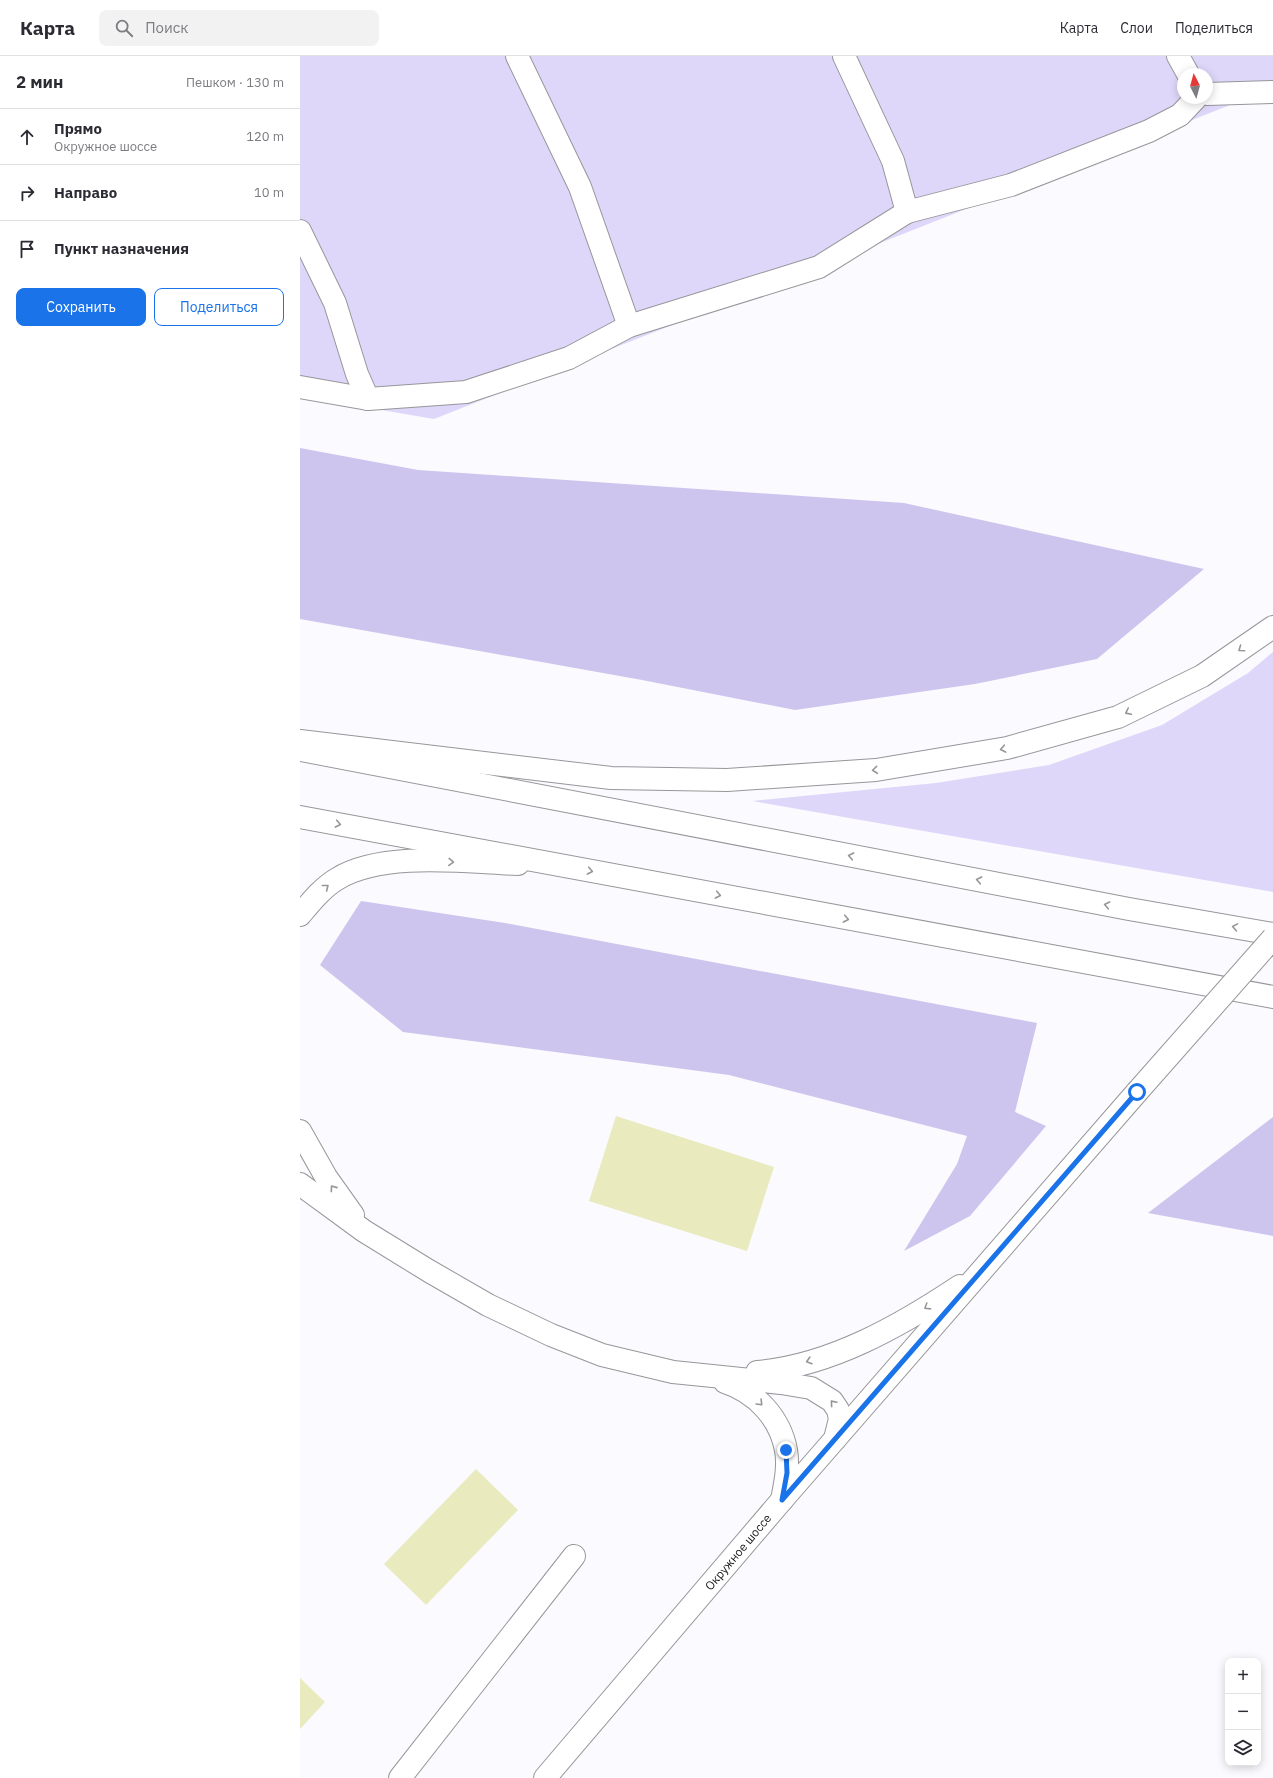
<!DOCTYPE html>
<html lang="ru">
<head>
<meta charset="utf-8">
<style>
	body { margin:0; font-family:"IBM Plex Sans",sans-serif; background:#f2f2f3; color:#2b2b33 }
	.controls { position:absolute; right:12px; bottom:12px; display:grid; overflow:hidden; border-radius:8px; box-shadow:0 2px 10px #0003 }
	.controls button { width:36px; height:36px; display:grid; place-items:center; padding:0; border:0; border-bottom:1px solid #e1e1e2; background:#fff; color:#2b2b33; font:20px sans-serif }
	.compass { position:absolute; left:877px; top:12px; width:36px; height:36px; border-radius:50%; background:#fff; box-shadow:0 2px 10px #0003; rotate:354deg }
	.stop { position:absolute; width:12px; height:12px; margin:-9px; border:3px solid #1a73e8; border-radius:50%; background:#fff }
	.stop.end { background:#1a73e8; border-color:#fff; box-shadow:0 1px 4px #0008 }
	.list { margin:0; padding:0; list-style:none }
	h2 { display:flex; justify-content:space-between; align-items:center; height:52px; margin:0; padding:0 16px; font-size:17px }
	h2 small { font-size:13px; font-weight:400; color:#7c7c81 }
	.list li { display:grid; grid-template-columns:26px 1fr auto; gap:12px; align-items:center; box-sizing:border-box; height:56px; padding:0 16px; border-top:1px solid #e1e1e2 }
	.list b { display:block; font-size:15px; white-space:nowrap }
	.list p { margin:0; font-size:13px; white-space:nowrap; color:#7c7c81 }
	.list em { font-size:13px; font-style:normal; color:#7c7c81 }
	.actions { display:flex; gap:8px; padding:12px 16px }
	.actions a { flex:1; padding:9px 0; border:1px solid #1a73e8; border-radius:8px; text-align:center; font-size:14px; color:#1a73e8 }
	.actions .main { background:#1a73e8; color:#fff }
	.icon { flex:none; width:22px; height:22px; fill:none; stroke:currentColor; stroke-width:2; stroke-linecap:round; stroke-linejoin:round }
	.map { position:relative; flex:none; width:973px; height:1722px; overflow:hidden }
	header { display:flex; align-items:center; gap:24px; box-sizing:border-box; height:56px; padding:0 20px; background:#fff; border-bottom:1px solid #e1e1e2 }
	header strong { font-size:19px }
	nav { display:flex; gap:22px; margin-inline-start:auto; font-size:14px }
	.search { width:280px; height:36px; background:#f2f2f3; display:flex; align-items:center; gap:10px; box-sizing:border-box; padding:0 14px; border-radius:8px; color:#7c7c81; font-size:15px }
	main { display:flex }
	aside { flex:1; background:#fff }
	.map>svg:first-child { display:block }
	.green { fill:#ded7f9; fill-rule:evenodd }
	.forest { fill:#cec5ee }
	.building { fill:#e9eabe }
	.lines { fill:none; stroke-linecap:round; stroke-linejoin:round }
	.minor-casing { stroke:#97969a; stroke-width:24 }
	.major-casing { stroke:#97969a; stroke-width:24 }
	.highway-casing { stroke:#97969a; stroke-width:24 }
	.minor { stroke:#fff; stroke-width:22 }
	.major { stroke:#fff; stroke-width:22 }
	.highway { stroke:#fff; stroke-width:22 }
	.major-bridge-casing { stroke:#97969a; stroke-width:24; stroke-linecap:butt }
	.major-bridge { stroke:#fff; stroke-width:22 }
	.oneway { stroke:#969696 }
	.route { stroke:#1a73e8; stroke-width:5 }
	.labels { text-anchor:middle; dominant-baseline:central; stroke-width:3; stroke-linejoin:round; paint-order:stroke }
	.street-label { font-size:12px; fill:#151516; stroke:#fff }
</style>
</head>
<body>
<header>
<strong>Карта</strong>
<div class="search"><svg class="icon" aria-label="search" viewBox="0 0 24 24"><circle cx="10" cy="10" r="6"/><path d="M15 15l6 6"/></svg>Поиск</div>
<nav><a>Карта</a><a>Слои</a><a>Поделиться</a></nav>
</header>
<main>
<aside>
<h2>2 мин<small>Пешком · 130 m</small></h2>
<ul class="list">
<li><svg class="icon" aria-label="ahead" viewBox="0 0 24 24"><path d="M12 20V5M6 11l6-6 6 6"/></svg><div><b>Прямо</b><p>Окружное шоссе</p></div><em>120 m</em></li>
<li><svg class="icon" aria-label="right" viewBox="0 0 24 24"><path d="M7 20v-9h11M14 6l5 5-5 5"/></svg><div><b>Направо</b></div><em>10 m</em></li>
<li><svg class="icon" aria-label="arrive" viewBox="0 0 24 24"><path d="M6 21V4h12l-3 4 3 4H6"/></svg><div><b>Пункт назначения</b></div></li>
</ul>
<div class="actions"><a class="main">Сохранить</a><a>Поделиться</a></div>
</aside>
<div class="map">
<svg width="973" height="1722" viewBox="0 0 973 1722">
	<rect width="100%" height="100%" fill="#fbfafe"/>
	<!-- green -->
	<g class="green">
		<path d="M0,0H973V32L134,363L0,340ZM883,18H907V42H883Z"/>
		<polygon points="973,596 973,836 452,745 636,727 749,709 862,669 948,617"/>
	</g>
	<!-- forest -->
	<g class="forest">
		<polygon points="0,392 118,414 604,447 904,513 797,603 675,628 495,654 342,624 0,563"/>
		<polygon points="61,845 205,867 737,967 715,1056 746,1070 670,1160 604,1195 657,1108 667,1080 429,1019 103,976 20,909"/>
		<polygon points="973,1061 973,1180 848,1157"/>
	</g>
	<!-- building -->
	<g class="building">
		<polygon points="316,1060 474,1111 447,1195 289,1145"/>
		<polygon points="176,1413 218,1454 126,1549 84,1508"/>
		<polygon points="0,1622 25,1646 0,1673"/>
	</g>
	<g class="lines">
		<!-- minor casing -->
		<g class="minor-casing">
			<g id="minor">
				<polyline points="217,0 280,131 329,270 519,211 607,156"/>
				<polyline points="544,0 593,105 607,156 711,129 849,75 880,59 896,42"/>
				<polyline points="878,0 888,18"/>
				<polyline points="907,38 973,36"/>
				<polyline points="0,175 35,247 57,318 68,343 166,336 269,302 329,270"/>
				<polyline points="0,331 68,343"/>
				<polyline points="100,1722 274,1500"/>
			</g>
		</g>
		<!-- major casing -->
		<g class="major-casing">
			<g id="major">
				<polyline points="1,694 829,853 973,878"/>
				<path d="M0,859C11,846 22,832 37,823C82,795 166,806 218,808"/>
				<polyline points="0,1075 26,1121 53,1159"/>
				<polyline points="0,1128 64,1175 129,1215 188,1249 251,1279 302,1299 373,1316 481,1327 511,1332 532,1345 538,1354 540,1363 535,1383"/>
				<path d="M457,1316C530,1310 600,1270 660,1230"/>
				<path d="M425,1326C456,1336 480,1362 486,1394C489,1411 485,1428 482,1444"/>
				<polyline points="245,1722 482,1444 837,1036"/>
			</g>
		</g>
		<!-- highway casing -->
		<g class="highway-casing">
			<g id="highway">
				<polyline points="0,685 311,722 427,724 576,714 707,692 818,661 902,620 973,571"/>
				<polyline points="0,761 973,941"/>
			</g>
		</g>
		<!-- minor -->
		<use href="#minor" class="minor"/>
		<!-- major -->
		<use href="#major" class="major"/>
		<!-- highway -->
		<use href="#highway" class="highway"/>
		<!-- major-bridge casing -->
		<g class="major-bridge-casing">
			<polyline id="major-bridge" points="837,1036 973,882"/>
		</g>
		<!-- major-bridge -->
		<use href="#major-bridge" class="major-bridge"/>
	</g>
	<!-- one-way arrows -->
	<defs><path id="oneway-chevron" d="M-2-3.5L2.5 0L-2 3.5" fill="none" stroke-width="1.6" stroke-linecap="round" stroke-linejoin="round"/></defs>
	<g class="oneway">
		<use href="#oneway-chevron" transform="translate(941 593) rotate(145)"/>
		<use href="#oneway-chevron" transform="translate(828 656) rotate(154)"/>
		<use href="#oneway-chevron" transform="translate(703 693) rotate(169)"/>
		<use href="#oneway-chevron" transform="translate(575 714) rotate(174)"/>
		<use href="#oneway-chevron" transform="translate(38 768) rotate(11)"/>
		<use href="#oneway-chevron" transform="translate(551 800) rotate(-169)"/>
		<use href="#oneway-chevron" transform="translate(151 806) rotate(2)"/>
		<use href="#oneway-chevron" transform="translate(290 815) rotate(11)"/>
		<use href="#oneway-chevron" transform="translate(679 824) rotate(-169)"/>
		<use href="#oneway-chevron" transform="translate(26 831) rotate(-38)"/>
		<use href="#oneway-chevron" transform="translate(418 839) rotate(11)"/>
		<use href="#oneway-chevron" transform="translate(807 849) rotate(-169)"/>
		<use href="#oneway-chevron" transform="translate(546 863) rotate(11)"/>
		<use href="#oneway-chevron" transform="translate(935 871) rotate(-170)"/>
		<use href="#oneway-chevron" transform="translate(33 1132) rotate(-125)"/>
		<use href="#oneway-chevron" transform="translate(627 1251) rotate(148)"/>
		<use href="#oneway-chevron" transform="translate(509 1305) rotate(163)"/>
		<use href="#oneway-chevron" transform="translate(460 1347) rotate(45)"/>
		<use href="#oneway-chevron" transform="translate(533 1347) rotate(-131)"/>
	</g>
	<g class="lines">
		<!-- route -->
		<polyline class="route" points="486,1394 487,1417 482,1444 837,1036"/>
	</g>
	<g class="labels">
		<!-- street labels -->
		<g class="street-label">
			<text transform="translate(438 1496) rotate(-50)">Окружное шоссе</text>
		</g>
	</g>
</svg>
<div class="controls">
<button>+</button>
<button>−</button>
<button><svg class="icon" aria-label="layers" viewBox="0 0 24 24"><path d="M12 4l9 5-9 5-9-5zM3 14l9 5 9-5"/></svg></button>
</div>
<svg class="compass" viewBox="-18 -18 36 36"><path d="M0-13l5 13h-10z" fill="#e53935"/><path d="M0 13l5-13h-10z" fill="#7c7c81"/></svg>
<div class="stop" style="left:837px;top:1036px"></div>
<div class="stop end" style="left:486px;top:1394px"></div>
</div>
</main>
</body>
</html>
